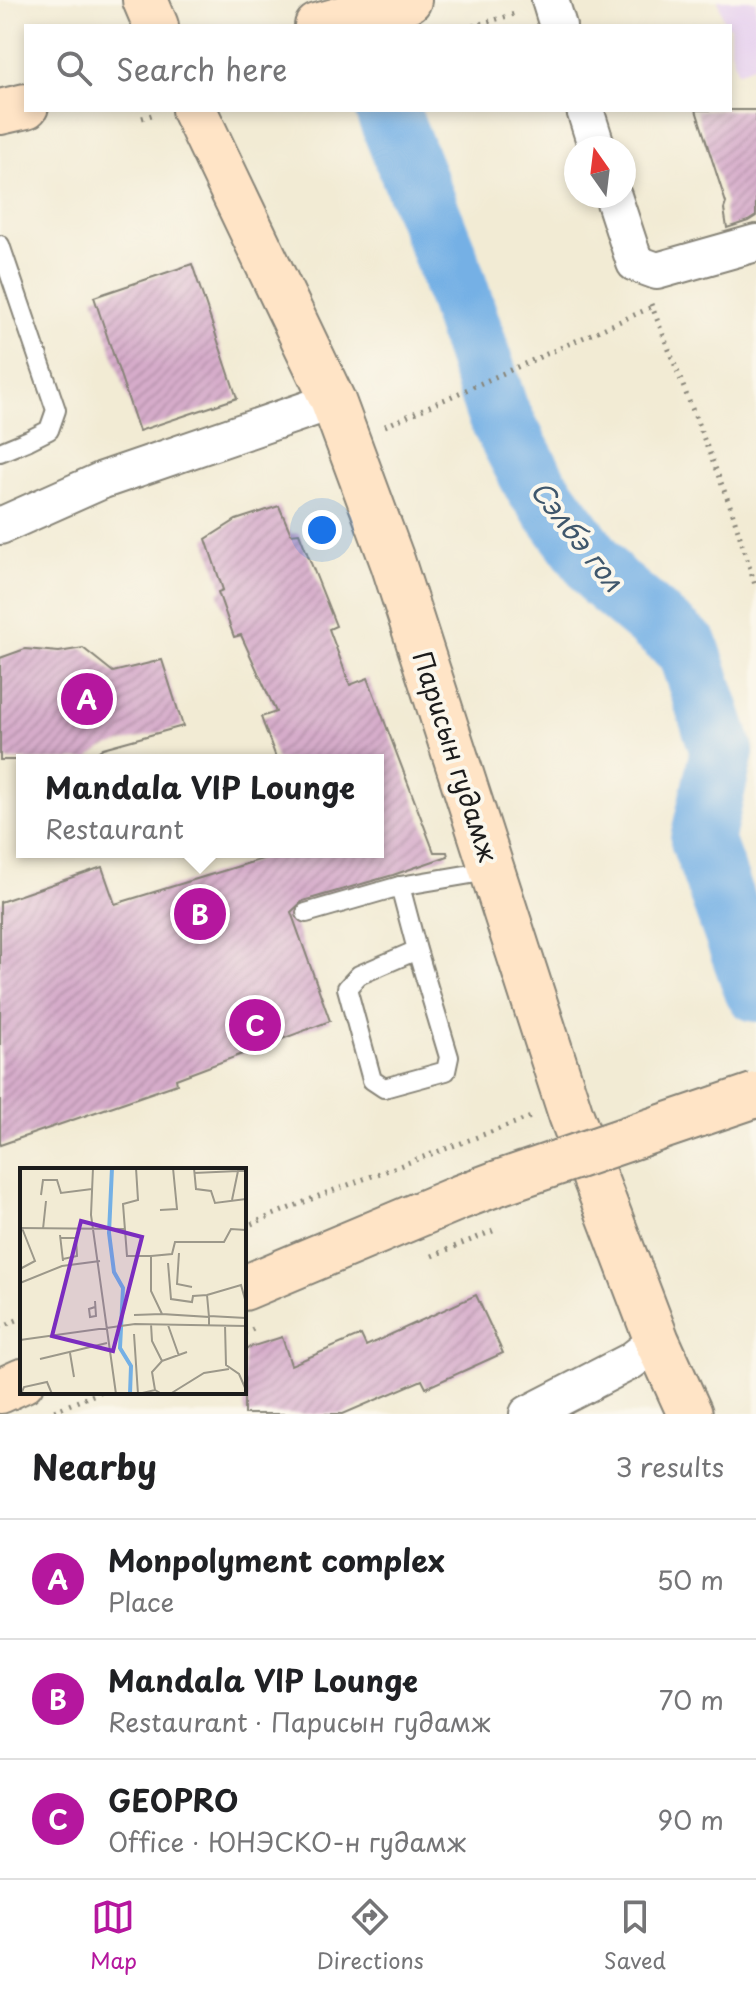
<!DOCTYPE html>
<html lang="en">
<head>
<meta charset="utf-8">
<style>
	body { margin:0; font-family:"Playpen Sans",sans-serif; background:#f2f2f2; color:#202124 }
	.compass { position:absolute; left:564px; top:136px; width:72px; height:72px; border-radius:50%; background:#fff; box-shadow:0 4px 12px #0003; rotate:346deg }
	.you { position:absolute; left:322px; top:530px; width:28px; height:28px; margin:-20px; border:6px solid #fff; border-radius:50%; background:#1a73e8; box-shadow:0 0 0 12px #1a73e833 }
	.badge { display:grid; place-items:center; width:52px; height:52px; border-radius:50%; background:#b5179e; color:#fff; font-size:26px; font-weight:700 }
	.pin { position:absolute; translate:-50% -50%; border:4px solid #fff; box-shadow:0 2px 8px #0006 }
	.popup { position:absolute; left:16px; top:754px; width:368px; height:104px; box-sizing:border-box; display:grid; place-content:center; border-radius:0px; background:#fff; filter:drop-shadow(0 2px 6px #0005); font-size:26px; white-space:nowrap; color:#757577 }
	.popup b { font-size:30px; color:#202124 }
	.popup::after { content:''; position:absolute; left:50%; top:100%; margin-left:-16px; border:16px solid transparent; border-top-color:#fff }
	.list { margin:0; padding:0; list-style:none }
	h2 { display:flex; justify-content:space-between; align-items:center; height:104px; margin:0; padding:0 32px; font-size:34px }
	h2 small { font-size:26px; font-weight:400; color:#757577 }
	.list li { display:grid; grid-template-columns:52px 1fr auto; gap:24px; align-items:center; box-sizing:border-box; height:120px; padding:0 32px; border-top:2px solid #e0e0e0 }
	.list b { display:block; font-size:30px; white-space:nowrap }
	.list p { margin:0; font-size:26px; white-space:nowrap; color:#757577 }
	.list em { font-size:26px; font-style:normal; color:#757577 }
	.icon { flex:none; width:44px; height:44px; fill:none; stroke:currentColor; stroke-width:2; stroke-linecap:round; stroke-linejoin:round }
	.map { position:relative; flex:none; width:756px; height:1414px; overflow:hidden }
	.search { position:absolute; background:#fff; box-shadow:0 4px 12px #0003; left:24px; right:24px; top:24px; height:88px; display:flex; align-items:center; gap:20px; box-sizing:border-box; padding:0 28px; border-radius:0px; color:#757577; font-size:30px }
	.sheet { height:464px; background:#fff }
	nav { display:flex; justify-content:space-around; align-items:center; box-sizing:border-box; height:112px; border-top:2px solid #e0e0e0; background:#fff; font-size:22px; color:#757577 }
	nav a { display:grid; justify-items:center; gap:4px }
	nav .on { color:#b5179e }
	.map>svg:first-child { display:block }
	.built { fill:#e7d2ef }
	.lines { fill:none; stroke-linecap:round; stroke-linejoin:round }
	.river { stroke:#74b0e5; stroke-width:64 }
	.building { fill:url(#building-hatch) }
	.lane-casing { stroke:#878478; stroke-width:22 }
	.street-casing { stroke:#878478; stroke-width:40 }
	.secondary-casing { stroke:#878478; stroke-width:48 }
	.path { stroke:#878478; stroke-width:5; stroke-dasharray:2 6; stroke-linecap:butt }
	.lane { stroke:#fff; stroke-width:18 }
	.street { stroke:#fff; stroke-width:36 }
	.secondary { stroke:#ffe4c6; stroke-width:44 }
	.secondary-bridge-casing { stroke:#878478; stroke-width:48; stroke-linecap:butt }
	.secondary-bridge { stroke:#ffe4c6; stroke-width:44 }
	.labels { text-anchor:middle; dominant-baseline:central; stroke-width:8; stroke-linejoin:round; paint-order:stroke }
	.street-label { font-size:26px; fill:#1c1c1c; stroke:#fbf7ec }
	.water-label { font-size:28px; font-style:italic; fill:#3f576c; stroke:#fbf7ec }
	.inset-river { fill:none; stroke:#74b0e5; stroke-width:4 }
	.inset-road { fill:none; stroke:#9c988a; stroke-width:2 }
	.view { fill:#7b2cbf; fill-opacity:0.15; stroke:#7b2cbf; stroke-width:4 }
	.inset-edge { fill:none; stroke:#1c1c1c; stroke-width:4 }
</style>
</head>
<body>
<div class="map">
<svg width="756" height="1414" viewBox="0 0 756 1414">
	<defs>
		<pattern id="building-hatch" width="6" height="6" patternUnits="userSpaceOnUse" patternTransform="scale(2)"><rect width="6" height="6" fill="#d6acca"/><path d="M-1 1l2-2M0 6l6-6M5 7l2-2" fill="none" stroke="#b793ad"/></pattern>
	</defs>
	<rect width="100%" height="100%" fill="#fbf7ec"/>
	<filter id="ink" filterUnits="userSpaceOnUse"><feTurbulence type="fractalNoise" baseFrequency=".0125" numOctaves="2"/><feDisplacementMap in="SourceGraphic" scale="16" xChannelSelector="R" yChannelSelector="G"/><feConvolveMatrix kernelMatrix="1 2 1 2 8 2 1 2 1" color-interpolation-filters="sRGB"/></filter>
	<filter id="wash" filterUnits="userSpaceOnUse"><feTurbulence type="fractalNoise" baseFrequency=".006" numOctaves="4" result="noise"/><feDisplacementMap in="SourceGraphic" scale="32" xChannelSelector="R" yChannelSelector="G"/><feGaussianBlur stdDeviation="1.8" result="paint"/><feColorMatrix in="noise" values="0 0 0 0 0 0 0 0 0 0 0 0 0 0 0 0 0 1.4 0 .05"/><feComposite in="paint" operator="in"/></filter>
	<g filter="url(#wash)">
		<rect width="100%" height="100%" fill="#f2ebd4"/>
		<!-- built -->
		<polygon class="built" points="718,0 756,0 756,65 737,72 730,46 730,26 725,26"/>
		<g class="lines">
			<!-- river -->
			<polyline class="river" points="387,110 447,260 497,411 537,487 607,581 688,649 722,751 702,840 756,990"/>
		</g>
		<g id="blocks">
			<!-- building -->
			<g class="building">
				<polygon points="696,110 756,110 756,216 748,221 727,228 724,209 726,203"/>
				<polygon points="192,264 237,398 139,431 94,297"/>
				<polygon points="279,506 291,534 299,533 336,626 329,629 350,685 368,678 434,852 447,852 448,856 393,875 303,901 291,912 330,1021 176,1079 177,1084 0,1145 0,902 102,867 115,904 285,852 378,852 378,760 277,760 261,717 276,712 241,635 234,637 218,592 223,590 206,539 236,520"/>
				<polygon points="83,648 113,672 162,660 183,726 103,748 87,760 0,760 0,658 25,649 59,652"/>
				<polygon points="476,1295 503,1353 426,1388 422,1380 343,1414 244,1414 244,1349 282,1337 291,1365 361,1335 366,1346"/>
			</g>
		</g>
	</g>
	<g filter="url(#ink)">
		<use href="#blocks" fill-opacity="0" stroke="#878478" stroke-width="2"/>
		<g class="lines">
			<!-- lane casing -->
			<g class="lane-casing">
				<g id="lane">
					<polyline points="0,245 56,410 49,430 29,440 0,452"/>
					<polyline points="400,886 417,950 449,1057 446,1071 384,1088 372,1080 347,988 359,975 417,950"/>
					<polyline points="306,913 400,886 471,874 487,861"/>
				</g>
			</g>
			<!-- street casing -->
			<g class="street-casing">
				<g id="street">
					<polyline points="550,0 558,26"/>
					<polyline points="585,110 597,148"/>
					<polyline points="613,196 635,263 657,271 756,243"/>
					<polyline points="0,526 103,480 333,401"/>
					<polyline points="528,1414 631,1361 657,1341"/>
				</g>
			</g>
			<!-- secondary casing -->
			<g class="secondary-casing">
				<g id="secondary">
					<polyline points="145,0 156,26"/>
					<polyline points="317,26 409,0"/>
					<polyline points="194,110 333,401 393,563 571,1115 657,1341 690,1414"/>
					<polyline points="0,112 26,106"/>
					<polyline points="244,1288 458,1198 498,1183"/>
					<polyline points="0,1391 22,1381"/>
				</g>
			</g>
			<!-- path -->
			<g class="path">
				<polyline points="473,26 518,13"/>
				<polyline points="142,118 155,114"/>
				<polyline points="651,304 731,508 756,588"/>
				<polyline points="385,426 652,307"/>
				<polyline points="244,1227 321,1195 531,1117 530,1115"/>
				<polyline points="432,1256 493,1231"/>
				<polyline points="0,1327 22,1318"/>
				<polyline points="244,1333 256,1328"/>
				<polyline points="47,1414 100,1392"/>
			</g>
			<!-- lane -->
			<use href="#lane" class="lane"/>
			<!-- street -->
			<use href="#street" class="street"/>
			<!-- secondary -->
			<use href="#secondary" class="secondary"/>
			<!-- secondary-bridge casing -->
			<g class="secondary-bridge-casing">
				<polyline id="secondary-bridge" points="498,1183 756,1095"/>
			</g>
			<!-- secondary-bridge -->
			<use href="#secondary-bridge" class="secondary-bridge"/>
		</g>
	</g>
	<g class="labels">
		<!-- street labels -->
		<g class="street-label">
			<text transform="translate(456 756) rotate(72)">Парисын гудамж</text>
		</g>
		<!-- water labels -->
		<g class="water-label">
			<text transform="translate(578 535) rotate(52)">Сэлбэ гол</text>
		</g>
	</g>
	<!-- overview -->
	<g transform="translate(20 1168)">
		<rect width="226" height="226" fill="#f2ebd4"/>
		<path class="inset-river" d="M92,0L89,65L94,104L103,120L100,180L111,198L110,226"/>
		<path class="inset-road" d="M73,0L71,47L96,226M116,0L118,32L103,36L107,88H131V123L142,146L189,149V157M174,0L176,21L191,23L195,35L226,31M174,5L218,3M21,27L23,12H37L41,25L72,21M212,32L218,3H226M140,42L157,41L153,0M0,60L105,61M23,61L26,33M40,67L43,93M40,70H56L57,88L43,91M159,85L157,116L172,119M131,88L152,86L155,74H204L211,61L226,62M148,95L151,131L172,134L173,128L187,127L189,149M0,101L15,93L2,60M0,115L42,98L80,93M187,127L221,117L226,135M75,133L76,148L70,149L69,141L75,139M114,147L142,146M189,148L226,150M131,156L132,173L142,193L167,184M148,157L159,188M205,157L206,197L219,206L226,222M114,166L118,226L135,222L142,226M0,172L115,156L226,158M50,185L54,209M20,191L87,175M135,222L132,204L142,193M1,226L4,219L27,214L32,226M150,226L184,205L209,201"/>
		<path class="view" d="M61,53L122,69L93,183L32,168Z"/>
		<rect width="226" height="226" class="inset-edge"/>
	</g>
</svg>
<svg class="compass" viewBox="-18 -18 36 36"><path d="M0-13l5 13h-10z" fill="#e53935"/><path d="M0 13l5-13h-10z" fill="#757577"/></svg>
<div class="you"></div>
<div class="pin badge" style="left:87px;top:699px">A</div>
<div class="pin badge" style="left:200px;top:914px">B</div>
<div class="popup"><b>Mandala VIP Lounge</b>Restaurant</div>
<div class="pin badge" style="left:255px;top:1025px">C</div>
<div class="search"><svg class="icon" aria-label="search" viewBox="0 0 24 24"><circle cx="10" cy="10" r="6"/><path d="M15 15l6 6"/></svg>Search here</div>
</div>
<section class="sheet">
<h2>Nearby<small>3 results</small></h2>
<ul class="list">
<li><span class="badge">A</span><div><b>Monpolyment complex</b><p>Place</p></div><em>50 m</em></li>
<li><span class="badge">B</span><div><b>Mandala VIP Lounge</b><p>Restaurant · Парисын гудамж</p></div><em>70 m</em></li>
<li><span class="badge">C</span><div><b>GEOPRO</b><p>Office · ЮНЭСКО-н гудамж</p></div><em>90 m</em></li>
</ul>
</section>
<nav>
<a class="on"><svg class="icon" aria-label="map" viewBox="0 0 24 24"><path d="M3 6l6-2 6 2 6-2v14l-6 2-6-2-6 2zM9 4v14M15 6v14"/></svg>Map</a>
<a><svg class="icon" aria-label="directions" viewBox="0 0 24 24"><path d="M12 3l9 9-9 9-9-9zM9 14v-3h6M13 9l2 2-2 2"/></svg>Directions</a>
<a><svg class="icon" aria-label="saved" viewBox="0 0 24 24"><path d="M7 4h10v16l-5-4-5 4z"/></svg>Saved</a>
</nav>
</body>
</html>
